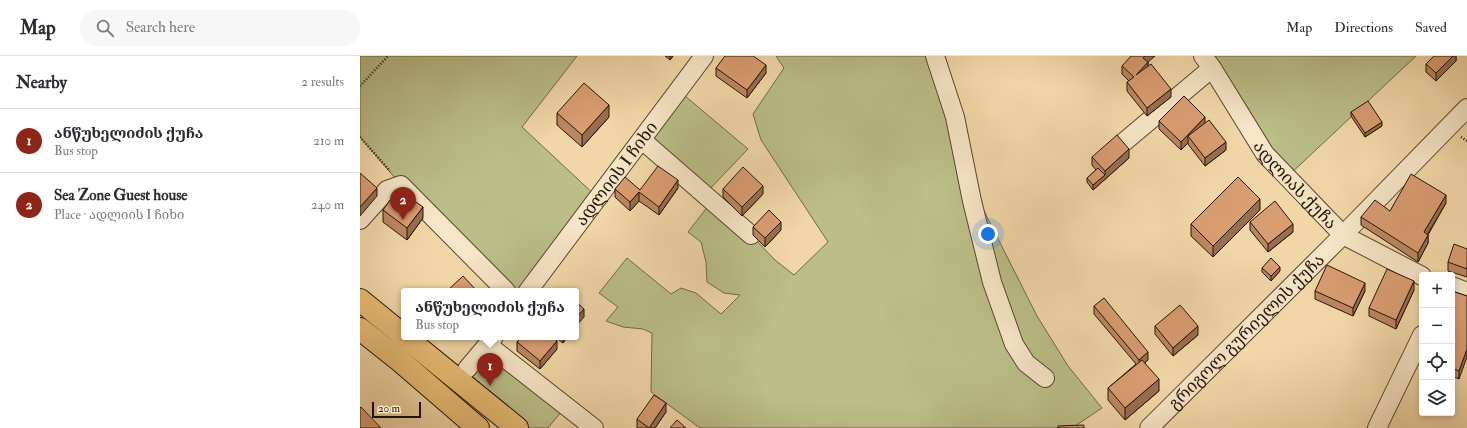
<!DOCTYPE html>
<html lang="en">
<head>
<meta charset="utf-8">
<style>
	body { margin:0; font-family:"IM FELL Double Pica","Noto Serif Georgian",serif; background:#f7f7f7; color:#2b2b33 }
	.controls { position:absolute; right:12px; bottom:12px; display:grid; overflow:hidden; border-radius:4px; box-shadow:0 2px 6px #0003 }
	.controls button { width:36px; height:36px; display:grid; place-items:center; padding:0; border:0; border-bottom:1px solid #e1e1e2; background:#fff; color:#2b2b33; font:20px sans-serif }
	.scale { position:absolute; left:12px; bottom:10px; width:49px; box-sizing:border-box; padding-left:4px; border:2px solid #271407; border-top:0; font-size:11px; line-height:14px; white-space:nowrap; color:#271407; -webkit-text-stroke:3px #f6e5c6; paint-order:stroke }
	.you { position:absolute; left:628px; top:178px; width:14px; height:14px; margin:-10px; border:3px solid #fff; border-radius:50%; background:#1a73e8; box-shadow:0 0 0 6px #1a73e833 }
	.badge { display:grid; place-items:center; width:26px; height:26px; border-radius:50%; background:#8f2418; color:#fff; font-size:13px; font-weight:700 }
	.pin { position:absolute; translate:-50% -33px; filter:drop-shadow(0 1px 2px #0008) }
	.pin::after { content:''; position:absolute; top:21px; width:14px; height:12px; background:inherit; clip-path:polygon(0 0,100% 0,50% 100%) }
	.popup { position:absolute; left:41px; top:232px; width:178px; height:52px; box-sizing:border-box; display:grid; place-content:center; border-radius:4px; background:#fff; filter:drop-shadow(0 1px 3px #0005); font-size:13px; white-space:nowrap; color:#7c7c81 }
	.popup b { font-size:15px; color:#2b2b33 }
	.popup::after { content:''; position:absolute; left:50%; top:100%; margin-left:-8px; border:8px solid transparent; border-top-color:#fff }
	.list { margin:0; padding:0; list-style:none }
	h2 { display:flex; justify-content:space-between; align-items:center; height:52px; margin:0; padding:0 16px; font-size:17px }
	h2 small { font-size:13px; font-weight:400; color:#7c7c81 }
	.list li { display:grid; grid-template-columns:26px 1fr auto; gap:12px; align-items:center; box-sizing:border-box; height:64px; padding:0 16px; border-top:1px solid #e1e1e2 }
	.list b { display:block; font-size:15px; white-space:nowrap }
	.list p { margin:0; font-size:13px; white-space:nowrap; color:#7c7c81 }
	.list em { font-size:13px; font-style:normal; color:#7c7c81 }
	.icon { flex:none; width:22px; height:22px; fill:none; stroke:currentColor; stroke-width:2; stroke-linecap:round; stroke-linejoin:round }
	.map { position:relative; flex:none; width:1107px; height:372px; overflow:hidden }
	header { display:flex; align-items:center; gap:24px; box-sizing:border-box; height:56px; padding:0 20px; background:#fff; border-bottom:1px solid #e1e1e2 }
	header strong { font-size:19px }
	nav { display:flex; gap:22px; margin-inline-start:auto; font-size:14px }
	.search { width:280px; height:36px; background:#f7f7f7; display:flex; align-items:center; gap:10px; box-sizing:border-box; padding:0 14px; border-radius:22px; color:#7c7c81; font-size:15px }
	main { display:flex }
	aside { flex:1; background:#fff }
	.map>svg:first-child { display:block }
	.green { fill:#bbbe87; stroke:#716947 }
	.lines { fill:none; stroke-linecap:round; stroke-linejoin:round }
	.minor-casing { stroke:#5a452f; stroke-width:20 }
	.major-casing { stroke:#271407; stroke-width:24 }
	.path { stroke:#271407; stroke-width:2.5; stroke-dasharray:1 2; stroke-linecap:butt }
	.minor { stroke:#f6e5c6; stroke-width:18 }
	.major { stroke:#e8bc74; stroke-width:22 }
	.wall { fill:#bb8762; stroke:#271407 }
	.shaded-wall { fill:#986e50; stroke:#271407 }
	.building { fill:#d99d72; stroke:#271407 }
	.labels { text-anchor:middle; dominant-baseline:central; stroke-width:3; stroke-linejoin:round; paint-order:stroke }
	.street-label { font-size:17px; fill:#271407; stroke:#f6e5c6 }
</style>
</head>
<body>
<header>
<strong>Map</strong>
<div class="search"><svg class="icon" aria-label="search" viewBox="0 0 24 24"><circle cx="10" cy="10" r="6"/><path d="M15 15l6 6"/></svg>Search here</div>
<nav><a>Map</a><a>Directions</a><a>Saved</a></nav>
</header>
<main>
<aside>
<h2>Nearby<small>2 results</small></h2>
<ul class="list">
<li><span class="badge">1</span><div><b>ანწუხელიძის ქუჩა</b><p>Bus stop</p></div><em>210 m</em></li>
<li><span class="badge">2</span><div><b>Sea Zone Guest house</b><p>Place · ადლიის I ჩიხი</p></div><em>240 m</em></li>
</ul>
</aside>
<div class="map">
<svg width="1107" height="372" viewBox="0 0 1107 372">
	<rect width="100%" height="100%" fill="#f1d7a7"/>
	<filter id="stains"><feTurbulence type="fractalNoise" baseFrequency=".005" numOctaves="4"/><feColorMatrix values="0 0 0 0 .2 0 0 0 0 .09 0 0 0 0 .02 0 0 0 .5 -.17"/></filter>
	<radialGradient id="worn" r=".72"><stop offset=".6" stop-color="#630" stop-opacity="0"/><stop offset="1" stop-color="#630" stop-opacity=".3"/></radialGradient>
	<!-- green -->
	<g class="green">
		<polygon points="0,0 217,0 162,71 238,142 168,235 146,235 41,129 0,81"/>
		<polygon points="416,0 579,0 618,143 677,260 708,310 742,352 712,372 340,372 291,336 292,277 283,273 263,271 246,265 258,251 239,237 267,202 311,238 321,232 336,237 361,258 380,239 364,237 347,226 346,206 341,186 328,176 352,145 391,179 415,204 434,219 468,186 401,84 393,58 424,12"/>
		<polygon points="843,0 1056,0 927,121"/>
		<polygon points="318,34 388,93 345,138 282,84"/>
		<polygon points="128,289 206,350 188,372 157,372 99,326"/>
	</g>
	<g class="lines">
		<!-- minor casing -->
		<g class="minor-casing">
			<g id="minor">
				<polyline points="575,0 595,61 612,145 632,226 654,288 666,307 685,322"/>
				<path id="s1" d="M843,0L852,12L905,98L983,179L1062,220"/>
				<polyline points="282,84 391,179"/>
				<polyline points="764,86 852,12"/>
				<polyline points="0,164 27,134 41,129 146,235"/>
				<polyline points="1092,230 1107,236"/>
				<path id="s2" d="M168,235L344,0"/>
				<polyline points="128,289 234,372"/>
				<polyline points="107,313 134,281"/>
				<path id="s3" d="M789,372L983,179L1107,52"/>
				<polyline points="1017,372 1062,279"/>
			</g>
		</g>
		<!-- major casing -->
		<g class="major-casing">
			<g id="major">
				<polyline points="0,244 44,280"/>
				<polyline points="0,273 38,303 118,372"/>
				<polyline points="45,281 157,372"/>
			</g>
		</g>
		<!-- path -->
		<g class="path">
			<polyline points="0,30 28,0"/>
			<polyline points="0,81 30,115"/>
			<polyline points="1101,81 1107,85"/>
		</g>
		<!-- minor -->
		<use href="#minor" class="minor"/>
		<!-- major -->
		<use href="#major" class="major"/>
	</g>
	<!-- wall -->
	<g class="wall">
		<polygon points="305,0 313,0 310,4"/>
		<polygon points="1096,0 1096,5 1076,25 1066,16 1066,8"/>
		<polygon points="788,6 788,10 811,41 787,60 767,35 767,26 769,25 762,18 762,10"/>
		<polygon points="356,12 406,17 387,42 356,20"/>
		<polygon points="991,56 1022,70 1005,81 991,60"/>
		<polygon points="197,57 249,61 222,91 197,69"/>
		<polygon points="799,65 845,67 866,94 845,110 828,88 828,87 821,94 799,73"/>
		<polygon points="732,101 769,102 733,134 727,126 727,122 736,114 732,109"/>
		<polygon points="318,132 299,159 279,145 270,155 255,141 255,133 280,134"/>
		<polygon points="363,133 403,138 382,160 363,141"/>
		<polygon points="1086,147 1068,179 1068,187 1058,206 1001,169 1001,161 1030,155"/>
		<polygon points="23,154 63,162 47,184 23,166"/>
		<polygon points="900,154 853,201 831,180 831,168"/>
		<polygon points="890,166 933,176 908,196 890,174"/>
		<polygon points="393,171 421,174 405,191 393,179"/>
		<polygon points="1107,193 1107,221 1088,215 1088,206"/>
		<polygon points="902,212 920,215 911,225 902,216"/>
		<polygon points="1054,234 1036,273 1009,260 1009,252"/>
		<polygon points="955,235 1005,235 993,260 955,243"/>
		<polygon points="1092,235 1107,240 1099,323 1092,320"/>
		<polygon points="734,250 788,304 785,307 799,335 765,364 748,344 748,332 776,308 734,258"/>
		<polygon points="795,270 838,279 813,300 795,278"/>
		<polygon points="195,281 207,281 203,287"/>
		<polygon points="157,286 197,293 180,313 157,295"/>
		<polygon points="306,356 295,372 277,372 277,363"/>
	</g>
	<!-- shaded-wall -->
	<g class="shaded-wall">
		<polygon points="310,0 313,0 310,4"/>
		<polygon points="785,0 795,0 788,6 788,14 776,19 783,2"/>
		<polygon points="1093,0 1096,0 1096,5 1076,25 1076,17"/>
		<polygon points="406,9 406,17 387,42 387,34"/>
		<polygon points="811,33 811,41 787,60 787,52"/>
		<polygon points="249,49 249,61 222,91 222,79"/>
		<polygon points="845,61 845,69 828,80 828,87 821,94 821,86"/>
		<polygon points="1022,66 1022,70 1005,81 1005,77"/>
		<polygon points="866,86 866,94 845,110 845,102"/>
		<polygon points="769,93 769,102 733,134 733,129 745,119 745,115"/>
		<polygon points="318,124 318,132 299,159 299,151"/>
		<polygon points="403,130 403,138 382,160 382,151"/>
		<polygon points="17,132 17,140 0,160 0,151"/>
		<polygon points="279,136 279,145 270,155 270,146"/>
		<polygon points="1086,139 1086,147 1064,184 1064,176"/>
		<polygon points="900,143 900,154 853,201 853,190"/>
		<polygon points="63,151 63,162 47,184 47,172"/>
		<polygon points="421,166 421,174 405,191 405,182"/>
		<polygon points="933,168 933,176 908,196 908,188"/>
		<polygon points="1068,179 1068,187 1058,206 1058,197"/>
		<polygon points="920,211 920,215 911,225 911,220"/>
		<polygon points="1054,225 1054,234 1036,273 1036,264"/>
		<polygon points="1005,227 1005,235 993,260 993,252"/>
		<polygon points="224,253 224,261 216,270 216,262"/>
		<polygon points="838,270 838,279 813,300 813,292"/>
		<polygon points="203,281 207,281 203,287"/>
		<polygon points="197,285 197,293 180,313 180,305"/>
		<polygon points="1107,293 1107,301 1099,323 1099,315"/>
		<polygon points="788,296 788,304 779,312 779,304"/>
		<polygon points="799,323 799,335 765,364 765,352"/>
		<polygon points="306,347 306,356 295,372 289,372"/>
	</g>
	<!-- building -->
	<g class="building">
		<polygon points="365,0 393,0 406,9 387,34 356,12"/>
		<polygon points="771,0 785,0 783,2 788,6 776,19 791,8 811,33 787,52 767,26 774,21 762,10"/>
		<polygon points="1074,0 1093,0 1076,17 1066,8"/>
		<polygon points="224,27 249,49 222,79 197,57"/>
		<polygon points="824,40 845,61 821,86 799,65"/>
		<polygon points="1008,45 1022,66 1005,77 991,56"/>
		<polygon points="849,64 866,86 845,102 828,80"/>
		<polygon points="757,79 769,93 745,115 732,101"/>
		<polygon points="298,110 318,124 299,151 279,136 270,146 255,133 265,121 280,134"/>
		<polygon points="383,111 403,130 382,151 363,133"/>
		<polygon points="738,112 745,119 733,129 727,122"/>
		<polygon points="0,117 17,132 0,151"/>
		<polygon points="1051,118 1086,139 1064,176 1068,179 1058,197 1001,161 1015,144 1030,155"/>
		<polygon points="878,121 900,143 853,190 831,168"/>
		<polygon points="38,133 63,151 47,172 23,154"/>
		<polygon points="915,145 933,168 908,188 890,166"/>
		<polygon points="409,154 421,166 405,182 393,171"/>
		<polygon points="1094,188 1107,193 1107,213 1088,206"/>
		<polygon points="911,202 920,211 911,220 902,212"/>
		<polygon points="967,209 1005,227 993,252 955,235"/>
		<polygon points="1027,213 1054,225 1036,264 1009,252"/>
		<polygon points="103,220 117,235 87,235"/>
		<polygon points="198,232 202,235 195,235"/>
		<polygon points="1092,235 1107,240 1107,293 1099,315 1092,312"/>
		<polygon points="744,242 788,296 779,304 734,250"/>
		<polygon points="216,246 224,253 216,262"/>
		<polygon points="820,249 838,270 813,292 795,270"/>
		<polygon points="162,281 193,281 197,285 180,305 157,286"/>
		<polygon points="782,304 799,323 765,352 748,332"/>
		<polygon points="294,339 306,347 289,372 277,363"/>
		<polygon points="1,351 21,372 0,372 0,352"/>
		<polygon points="317,364 326,372 310,372"/>
		<polygon points="724,369 724,372 698,372 698,370"/>
	</g>
	<g class="labels">
		<!-- street labels -->
		<g class="street-label">
			<text stroke="none"><textPath href="#s2" startOffset="147">ადლიის I ჩიხი</textPath></text>
			<text stroke="none"><textPath href="#s1" startOffset="159">ადლიას ქუჩა</textPath></text>
			<text stroke="none"><textPath href="#s3" startOffset="137">გრიგოლ გურიელის ქუჩა</textPath></text>
		</g>
	</g>
	<rect width="100%" height="100%" filter="url(#stains)"/>
	<rect width="100%" height="100%" fill="url(#worn)"/>
</svg>
<div class="controls">
<button>+</button>
<button>−</button>
<button><svg class="icon" aria-label="locate" viewBox="0 0 24 24"><circle cx="12" cy="12" r="6"/><path d="M12 2v4M12 18v4M2 12h4M18 12h4"/></svg></button>
<button><svg class="icon" aria-label="layers" viewBox="0 0 24 24"><path d="M12 4l9 5-9 5-9-5zM3 14l9 5 9-5"/></svg></button>
</div>
<div class="scale">20 m</div>
<div class="you"></div>
<div class="pin badge" style="left:130px;top:330px">1</div>
<div class="popup"><b>ანწუხელიძის ქუჩა</b>Bus stop</div>
<div class="pin badge" style="left:43px;top:164px">2</div>
</div>
</main>
</body>
</html>
